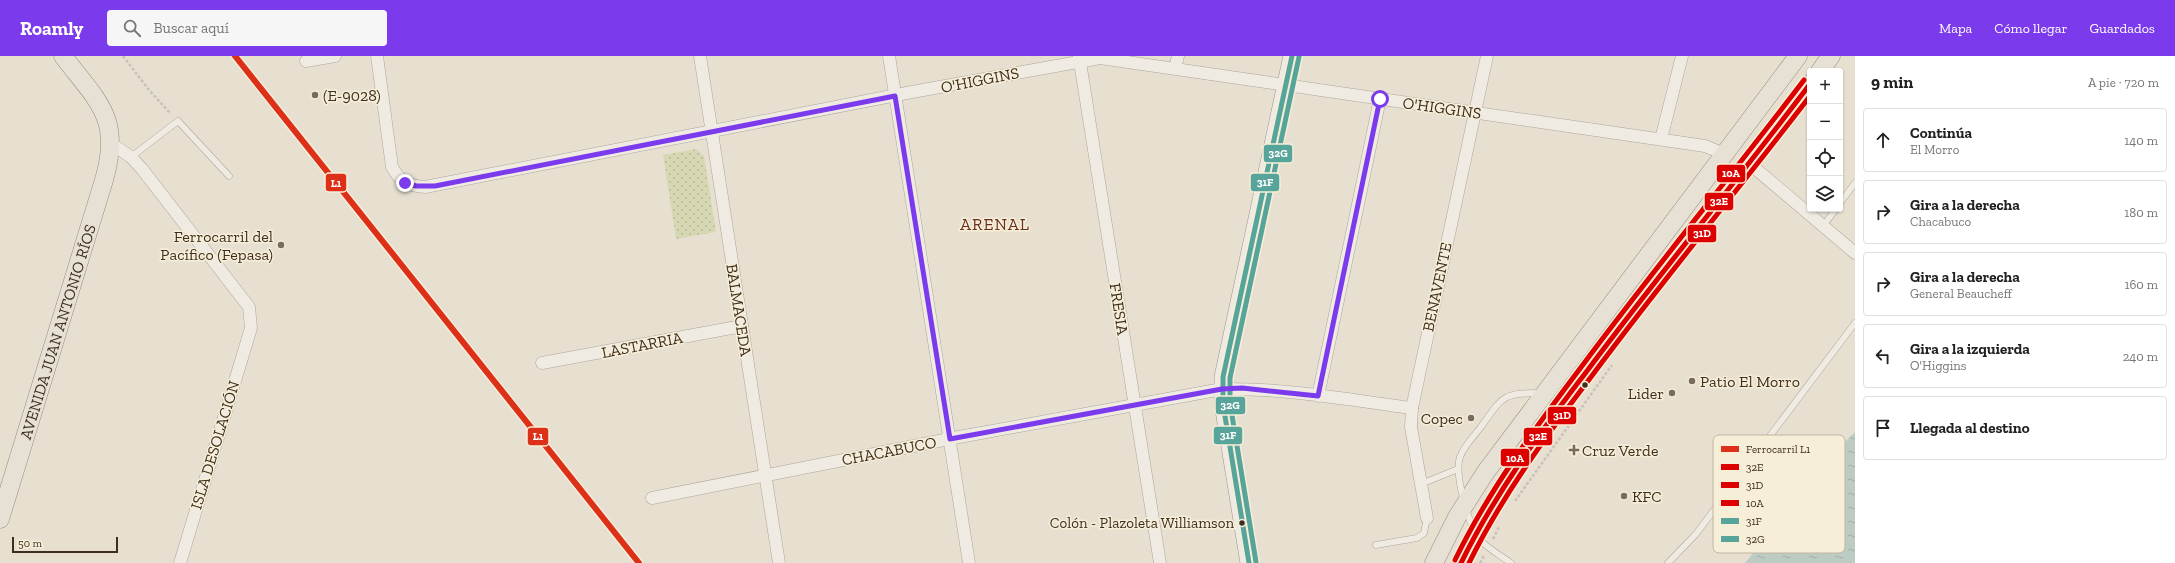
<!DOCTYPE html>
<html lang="es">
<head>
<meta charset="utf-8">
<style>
	body { margin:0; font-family:"Zilla Slab",serif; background:#f6f6f6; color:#222 }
	.controls { position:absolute; right:12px; top:12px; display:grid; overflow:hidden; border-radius:4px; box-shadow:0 1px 3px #0004 }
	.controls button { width:36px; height:36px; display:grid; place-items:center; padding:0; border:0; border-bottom:1px solid #e0e0e0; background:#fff; color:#222; font:20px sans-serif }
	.scale { position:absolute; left:12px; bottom:10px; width:106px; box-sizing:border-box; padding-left:4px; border:2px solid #3d2e20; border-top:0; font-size:11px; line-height:14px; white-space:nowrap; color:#3d2e20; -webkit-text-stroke:3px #f7eed8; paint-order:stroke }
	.stop { position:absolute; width:12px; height:12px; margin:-9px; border:3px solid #7c3aed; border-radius:50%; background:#fff }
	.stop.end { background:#7c3aed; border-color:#fff; box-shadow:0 1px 4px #0008 }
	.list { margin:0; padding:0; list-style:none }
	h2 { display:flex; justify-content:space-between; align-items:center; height:52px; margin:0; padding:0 16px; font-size:17px }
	h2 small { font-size:13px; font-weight:400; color:#767676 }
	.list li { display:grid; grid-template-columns:26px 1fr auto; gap:12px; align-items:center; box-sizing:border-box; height:64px; margin:0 8px 8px; padding:0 8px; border:1px solid #e0e0e0; border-radius:4px }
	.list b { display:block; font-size:15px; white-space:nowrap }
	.list p { margin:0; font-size:13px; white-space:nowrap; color:#767676 }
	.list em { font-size:13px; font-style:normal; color:#767676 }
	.icon { flex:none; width:22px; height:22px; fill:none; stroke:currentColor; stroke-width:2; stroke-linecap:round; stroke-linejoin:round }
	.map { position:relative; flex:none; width:1855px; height:507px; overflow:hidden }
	header { display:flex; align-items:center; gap:24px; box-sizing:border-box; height:56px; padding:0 20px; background:#7c3aed; color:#fff }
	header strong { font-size:19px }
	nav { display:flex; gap:22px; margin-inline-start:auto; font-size:14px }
	.search { width:280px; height:36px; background:#f6f6f6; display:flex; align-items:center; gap:10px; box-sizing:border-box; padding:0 14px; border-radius:4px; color:#767676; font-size:15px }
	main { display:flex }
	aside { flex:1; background:#fff }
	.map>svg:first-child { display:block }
	.park { fill:url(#park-dots) }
	.water { fill:url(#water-ripples) }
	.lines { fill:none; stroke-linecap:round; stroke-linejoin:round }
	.service-casing { stroke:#ada599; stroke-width:7 }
	.minor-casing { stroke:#ada599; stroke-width:13 }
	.secondary-casing { stroke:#9c958a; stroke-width:18 }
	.primary-casing { stroke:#928b80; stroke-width:19 }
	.path { stroke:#c8c2b9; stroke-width:2.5; stroke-dasharray:3 2; stroke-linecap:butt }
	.service { stroke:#efebe3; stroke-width:6 }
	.minor { stroke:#efebe3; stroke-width:12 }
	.secondary { stroke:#efebe3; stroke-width:17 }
	.primary { stroke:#e6e1d4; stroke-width:18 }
	.bus-1-casing { stroke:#f7eed8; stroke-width:8 }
	.bus-2-casing { stroke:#f7eed8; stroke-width:8 }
	.bus-3-casing { stroke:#f7eed8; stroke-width:8 }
	.bus-4-casing { stroke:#f7eed8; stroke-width:8 }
	.bus-5-casing { stroke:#f7eed8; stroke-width:8 }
	.bus-1 { stroke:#d00; stroke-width:5 }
	.bus-2 { stroke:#d00; stroke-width:5 }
	.bus-3 { stroke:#d00; stroke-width:5 }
	.bus-4 { stroke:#57a49a; stroke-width:5 }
	.bus-5 { stroke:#57a49a; stroke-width:5 }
	.rail-1-casing { stroke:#f7eed8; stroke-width:9 }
	.rail-1 { stroke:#dd3018; stroke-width:6 }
	.route { stroke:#7c3aed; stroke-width:5 }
	.poi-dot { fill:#786c5e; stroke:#f7eed8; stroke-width:1.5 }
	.bus-dot { fill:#3d2e20; stroke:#f7eed8; stroke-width:1.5 }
	.labels { text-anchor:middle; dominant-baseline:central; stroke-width:3; stroke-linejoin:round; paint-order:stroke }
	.bus-label { font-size:15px; fill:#3d2e20; stroke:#f7eed8; text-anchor:end }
	.street-label { font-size:16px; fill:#3d2e20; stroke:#f7eed8 }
	.poi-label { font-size:16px; fill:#3d2e20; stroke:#f7eed8; text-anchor:start }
	.neighbourhood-label { font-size:17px; letter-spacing:1px; fill:#6b2e1e; stroke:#f7eed8 }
	.key { fill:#f7eed8; stroke:#bfb4a1; stroke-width:1 }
	.key-label { font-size:11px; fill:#3d2e20 }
	.line-badge { stroke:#f7eed8; stroke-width:1.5 }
	.badge-label { font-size:11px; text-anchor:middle; font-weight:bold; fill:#fff }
</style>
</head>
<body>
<header>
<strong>Roamly</strong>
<div class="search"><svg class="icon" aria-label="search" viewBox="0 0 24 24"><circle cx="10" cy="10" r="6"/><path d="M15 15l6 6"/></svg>Buscar aquí</div>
<nav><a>Mapa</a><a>Cómo llegar</a><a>Guardados</a></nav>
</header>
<main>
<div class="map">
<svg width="1855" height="507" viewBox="0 0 1855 507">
	<defs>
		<pattern id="park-dots" width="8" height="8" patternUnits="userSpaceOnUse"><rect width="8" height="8" fill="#d6d7b3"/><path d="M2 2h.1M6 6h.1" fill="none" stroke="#b9b99a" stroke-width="1.8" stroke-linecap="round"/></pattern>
		<pattern id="water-ripples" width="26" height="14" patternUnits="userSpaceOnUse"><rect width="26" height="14" fill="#bcccc2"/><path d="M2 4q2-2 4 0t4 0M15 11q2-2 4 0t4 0" fill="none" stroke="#a2b0a6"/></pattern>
	</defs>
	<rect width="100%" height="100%" fill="#e7e0d1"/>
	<!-- park -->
	<polygon class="park" points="696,93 704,100 716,176 676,183 663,99"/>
	<!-- water -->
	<polygon class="water" points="1855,376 1855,507 1745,507 1783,461 1808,435 1817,420 1840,391"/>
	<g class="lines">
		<!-- service casing -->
		<g class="service-casing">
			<g id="service">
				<polyline points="131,101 178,65 229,120"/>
				<polyline points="1840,147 1855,127"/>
				<polyline points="1823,170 1836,153"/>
				<polyline points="1421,428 1458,413"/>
				<polyline points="1376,489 1417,482 1424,477 1427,462"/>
				<path d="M1511,507C1501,500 1489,493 1481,485C1469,472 1454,418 1460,401C1464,390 1474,380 1481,371C1503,340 1502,337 1542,337"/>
				<polyline points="1668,507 1696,478 1855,267"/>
			</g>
		</g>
		<!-- minor casing -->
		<g class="minor-casing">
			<g id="minor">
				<path d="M377,0L392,111C400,126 410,130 425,131L912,36L1100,2L1705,90L1717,95L1723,101"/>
				<polyline points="700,0 779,507"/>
				<polyline points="889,0 969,507"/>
				<polyline points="1079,0 1160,507"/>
				<polyline points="306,5 335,0"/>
				<polyline points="1175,12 1178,0"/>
				<polyline points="1661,83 1682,0"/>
				<polyline points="112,88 131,101 142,113 249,251 251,272 180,507"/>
				<polyline points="1750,108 1855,197"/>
				<polyline points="542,307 742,270"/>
				<polyline points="1318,340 1380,43"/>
				<path d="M652,442L959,381L1222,333C1285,332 1350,344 1412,352"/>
				<polyline points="1427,462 1411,371 1412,352 1487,0"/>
			</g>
		</g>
		<!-- secondary casing -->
		<g class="secondary-casing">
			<polyline id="secondary" points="1249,507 1223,348 1223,321 1292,0"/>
		</g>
		<!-- primary casing -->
		<g class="primary-casing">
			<g id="primary">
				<polyline points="1820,15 1831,0"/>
				<path id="s1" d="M0,463L104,124C122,62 98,46 63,0"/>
				<polyline points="1434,507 1457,461 1485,417 1798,0"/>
				<path d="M1461,507C1491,442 1533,386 1576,329C1651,227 1734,130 1810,28"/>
			</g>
		</g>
		<!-- path -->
		<g class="path">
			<polyline points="123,0 149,34 171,58"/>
			<polyline points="1515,445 1612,309"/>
			<polyline points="1493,483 1499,471"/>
			<polyline points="1480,507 1484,500"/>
		</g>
		<!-- service -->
		<use href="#service" class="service"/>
		<!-- minor -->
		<use href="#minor" class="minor"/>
		<!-- secondary -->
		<use href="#secondary" class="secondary"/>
		<!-- primary -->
		<use href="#primary" class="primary"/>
		<!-- bus-1 casing -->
		<g class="bus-1-casing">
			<path id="bus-1" d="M1461,507C1495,438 1540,376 1587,315C1659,218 1737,125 1810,28"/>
		</g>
		<!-- bus-2 casing -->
		<g class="bus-2-casing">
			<path id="bus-2" d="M1469,507C1502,440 1546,380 1591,321C1662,225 1738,134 1810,40"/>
		</g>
		<!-- bus-3 casing -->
		<g class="bus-3-casing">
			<path id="bus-3" d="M1455,504C1489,434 1535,372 1582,310C1654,213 1731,120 1804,24"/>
		</g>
		<!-- bus-4 casing -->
		<g class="bus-4-casing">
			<polyline id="bus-4" points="1249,507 1223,348 1223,321 1292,0"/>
		</g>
		<!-- bus-5 casing -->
		<g class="bus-5-casing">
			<polyline id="bus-5" points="1256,506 1230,347 1230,322 1299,1"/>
		</g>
		<!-- bus-1 -->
		<use href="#bus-1" class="bus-1"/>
		<!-- bus-2 -->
		<use href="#bus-2" class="bus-2"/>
		<!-- bus-3 -->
		<use href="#bus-3" class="bus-3"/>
		<!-- bus-4 -->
		<use href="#bus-4" class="bus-4"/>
		<!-- bus-5 -->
		<use href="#bus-5" class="bus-5"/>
		<!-- rail-1 casing -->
		<g class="rail-1-casing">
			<polyline id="rail-1" points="235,0 639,507"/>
		</g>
		<!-- rail-1 -->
		<use href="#rail-1" class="rail-1"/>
	</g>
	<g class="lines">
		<!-- route -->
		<polyline class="route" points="405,127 416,130 435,130 895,40 950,383 1222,333 1242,332 1318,340 1380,43"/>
	</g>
	<!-- markers -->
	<g class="poi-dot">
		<circle cx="315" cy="39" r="4"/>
		<circle cx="281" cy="189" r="4"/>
		<circle cx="1692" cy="325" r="4"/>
		<circle cx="1672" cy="337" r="4"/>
		<circle cx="1471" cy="362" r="4"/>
		<path d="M1572 388h4v4h4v4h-4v4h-4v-4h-4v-4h4z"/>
		<circle cx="1624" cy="440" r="4"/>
	</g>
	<g class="bus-dot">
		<circle cx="1585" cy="329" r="3.5"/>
		<circle cx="1242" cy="467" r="3.5"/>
	</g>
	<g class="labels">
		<!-- bus labels -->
		<g class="bus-label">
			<text x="1234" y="467">Colón - Plazoleta Williamson</text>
		</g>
		<!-- street labels -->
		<g class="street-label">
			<text transform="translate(980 24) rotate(-11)">O'HIGGINS</text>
			<text transform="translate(1442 52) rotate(8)">O'HIGGINS</text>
			<text transform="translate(1437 231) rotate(-78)">BENAVENTE</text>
			<text transform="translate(1119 253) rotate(81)">FRESIA</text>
			<text transform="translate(739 254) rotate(81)">BALMACEDA</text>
			<text stroke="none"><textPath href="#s1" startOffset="196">AVENIDA JUAN ANTONIO RÍOS</textPath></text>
			<text transform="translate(642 289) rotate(-11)">LASTARRIA</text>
			<text transform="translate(215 389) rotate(-73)">ISLA DESOLACIÓN</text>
			<text transform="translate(889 395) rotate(-11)">CHACABUCO</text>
		</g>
		<!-- poi labels -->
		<g class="poi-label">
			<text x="323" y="39">(E-9028)</text>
			<text x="273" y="180" text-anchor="end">Ferrocarril del<tspan x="273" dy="18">Pacífico (Fepasa)</tspan></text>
			<text x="1700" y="325">Patio El Morro</text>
			<text x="1664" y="337" text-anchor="end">Lider</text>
			<text x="1463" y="362" text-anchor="end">Copec</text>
			<text x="1582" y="394">Cruz Verde</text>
			<text x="1632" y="440">KFC</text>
		</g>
		<!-- neighbourhood labels -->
		<g class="neighbourhood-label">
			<text x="995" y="168">ARENAL</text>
		</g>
	</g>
	<!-- legend -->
	<rect x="1713" y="379" width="132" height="118" rx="6" class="key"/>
	<rect x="1721" y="390" width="18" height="6" fill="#dd3018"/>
	<rect x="1721" y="408" width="18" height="6" fill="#d00"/>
	<rect x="1721" y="426" width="18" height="6" fill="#d00"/>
	<rect x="1721" y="444" width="18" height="6" fill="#d00"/>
	<rect x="1721" y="462" width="18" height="6" fill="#57a49a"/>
	<rect x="1721" y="480" width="18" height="6" fill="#57a49a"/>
	<g class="key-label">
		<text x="1746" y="397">Ferrocarril L1</text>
		<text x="1746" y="415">32E</text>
		<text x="1746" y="433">31D</text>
		<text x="1746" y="451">10A</text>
		<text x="1746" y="469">31F</text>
		<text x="1746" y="487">32G</text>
	</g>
	<g class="line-badge">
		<rect x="1263" y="88" width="30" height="19" rx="4" fill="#57a49a"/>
		<rect x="1716" y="108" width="30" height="19" rx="4" fill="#d00"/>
		<rect x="1250" y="117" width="30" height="19" rx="4" fill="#57a49a"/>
		<rect x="325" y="117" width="22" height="19" rx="4" fill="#dd3018"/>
		<rect x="1704" y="136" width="30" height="19" rx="4" fill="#d00"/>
		<rect x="1687" y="168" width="30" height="19" rx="4" fill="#d00"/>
		<rect x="1215" y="340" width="31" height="19" rx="4" fill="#57a49a"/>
		<rect x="1547" y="350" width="30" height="19" rx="4" fill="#d00"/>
		<rect x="1213" y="370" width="30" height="19" rx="4" fill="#57a49a"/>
		<rect x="527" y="371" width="22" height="19" rx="4" fill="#dd3018"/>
		<rect x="1523" y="371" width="30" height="19" rx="4" fill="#d00"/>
		<rect x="1500" y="392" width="30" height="19" rx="4" fill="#d00"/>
	</g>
	<g class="badge-label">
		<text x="1278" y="101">32G</text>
		<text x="1731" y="121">10A</text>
		<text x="1265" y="130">31F</text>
		<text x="336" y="131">L1</text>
		<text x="1719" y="149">32E</text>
		<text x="1702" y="181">31D</text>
		<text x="1230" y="353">32G</text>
		<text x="1562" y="363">31D</text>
		<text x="1228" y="383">31F</text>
		<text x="538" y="384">L1</text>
		<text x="1538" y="384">32E</text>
		<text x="1515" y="406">10A</text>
	</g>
</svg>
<div class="controls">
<button>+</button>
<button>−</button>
<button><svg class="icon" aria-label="locate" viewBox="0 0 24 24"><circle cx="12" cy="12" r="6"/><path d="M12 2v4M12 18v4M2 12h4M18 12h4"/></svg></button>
<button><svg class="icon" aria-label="layers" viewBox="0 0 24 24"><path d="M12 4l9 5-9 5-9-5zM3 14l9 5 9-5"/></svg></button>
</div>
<div class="scale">50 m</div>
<div class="stop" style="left:1380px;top:43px"></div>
<div class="stop end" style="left:405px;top:127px"></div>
</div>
<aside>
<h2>9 min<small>A pie · 720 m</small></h2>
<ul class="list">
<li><svg class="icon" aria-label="ahead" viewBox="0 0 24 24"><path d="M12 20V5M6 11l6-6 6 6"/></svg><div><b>Continúa</b><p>El Morro</p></div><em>140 m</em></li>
<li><svg class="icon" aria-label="right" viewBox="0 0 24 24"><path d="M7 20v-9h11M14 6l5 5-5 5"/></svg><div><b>Gira a la derecha</b><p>Chacabuco</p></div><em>180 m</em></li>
<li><svg class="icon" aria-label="right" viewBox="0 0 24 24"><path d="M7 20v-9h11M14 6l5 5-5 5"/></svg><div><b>Gira a la derecha</b><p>General Beaucheff</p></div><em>160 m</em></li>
<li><svg class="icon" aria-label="left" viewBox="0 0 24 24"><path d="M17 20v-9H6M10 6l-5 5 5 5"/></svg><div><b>Gira a la izquierda</b><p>O'Higgins</p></div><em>240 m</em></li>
<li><svg class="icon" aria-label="arrive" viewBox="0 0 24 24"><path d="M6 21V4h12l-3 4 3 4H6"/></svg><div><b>Llegada al destino</b></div></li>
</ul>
</aside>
</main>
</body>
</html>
